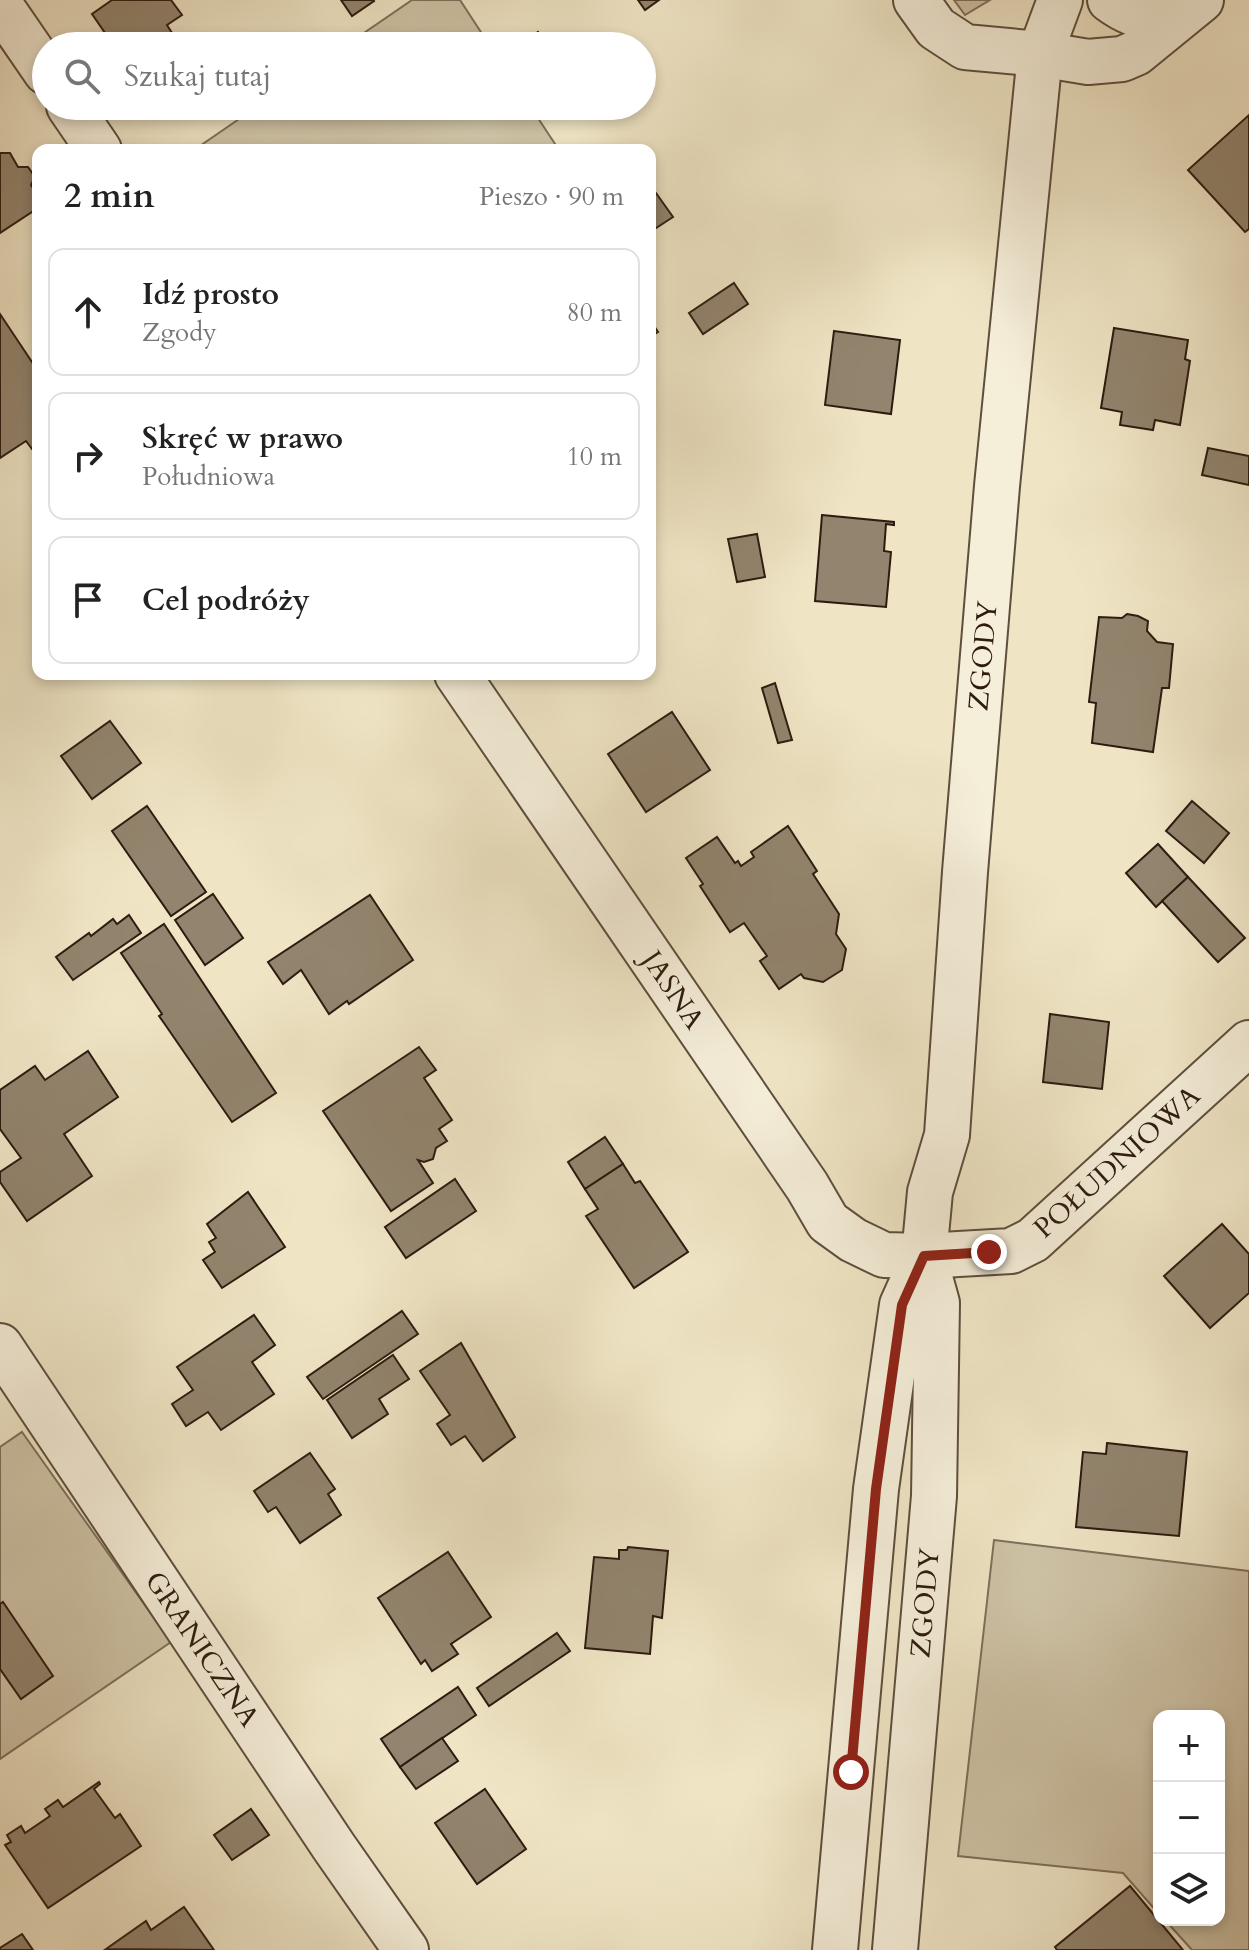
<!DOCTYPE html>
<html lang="pl">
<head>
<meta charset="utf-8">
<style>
	body { margin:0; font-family:Cardo,serif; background:#f6f6f6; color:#222 }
	.controls { position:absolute; right:24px; bottom:24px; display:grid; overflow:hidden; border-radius:16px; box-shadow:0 4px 12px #0003 }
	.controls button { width:72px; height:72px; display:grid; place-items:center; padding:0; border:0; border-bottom:2px solid #e0e0e0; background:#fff; color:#222; font:40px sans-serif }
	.stop { position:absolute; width:24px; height:24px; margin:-18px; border:6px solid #8f2418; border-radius:50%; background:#fff }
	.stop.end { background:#8f2418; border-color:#fff; box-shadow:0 2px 8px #0008 }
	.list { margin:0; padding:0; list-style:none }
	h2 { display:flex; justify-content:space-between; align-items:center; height:104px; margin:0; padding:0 32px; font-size:34px }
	h2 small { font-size:26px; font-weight:400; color:#767676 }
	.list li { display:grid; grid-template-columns:52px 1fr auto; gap:24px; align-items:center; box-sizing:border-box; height:128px; margin:0 16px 16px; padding:0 16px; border:2px solid #e0e0e0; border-radius:16px }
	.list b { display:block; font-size:30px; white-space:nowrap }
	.list p { margin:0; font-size:26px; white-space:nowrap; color:#767676 }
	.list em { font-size:26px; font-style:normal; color:#767676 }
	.icon { flex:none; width:44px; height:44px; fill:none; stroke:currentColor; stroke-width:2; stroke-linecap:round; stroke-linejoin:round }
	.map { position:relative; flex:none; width:1249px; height:1950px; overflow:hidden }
	.search { position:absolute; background:#fff; box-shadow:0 4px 12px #0003; left:32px; top:32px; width:624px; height:88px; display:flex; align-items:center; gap:20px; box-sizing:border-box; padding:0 28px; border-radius:44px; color:#767676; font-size:30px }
	.panel { position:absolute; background:#fff; box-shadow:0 4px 12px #0003; left:32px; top:144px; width:624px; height:536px; border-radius:16px }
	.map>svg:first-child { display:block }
	.green { fill:#cec3a6; stroke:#7e6f5b; stroke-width:2 }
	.building { fill:#92846e; stroke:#2d1b10; stroke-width:2 }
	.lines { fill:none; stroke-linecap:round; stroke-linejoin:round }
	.street-casing { stroke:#5e4e3d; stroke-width:48 }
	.street { stroke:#f5eed9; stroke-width:44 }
	.route { stroke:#8f2418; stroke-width:10 }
	.labels { text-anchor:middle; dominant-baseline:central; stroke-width:6; stroke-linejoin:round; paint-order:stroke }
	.street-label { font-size:28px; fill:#2d1b10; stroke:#f5eed9 }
</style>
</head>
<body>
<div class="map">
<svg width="1249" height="1950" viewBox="0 0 1249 1950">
	<rect width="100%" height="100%" fill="#efe5c5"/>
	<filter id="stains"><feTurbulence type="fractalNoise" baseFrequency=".0025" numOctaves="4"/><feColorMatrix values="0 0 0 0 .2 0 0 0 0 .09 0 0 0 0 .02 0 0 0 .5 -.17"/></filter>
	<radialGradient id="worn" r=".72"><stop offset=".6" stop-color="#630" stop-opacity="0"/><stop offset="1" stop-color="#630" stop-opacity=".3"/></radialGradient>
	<!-- green -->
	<g class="green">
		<polygon points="412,0 460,0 490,46 345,46"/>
		<polygon points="954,0 990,0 965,15"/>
		<polygon points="258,106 530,106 559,150 194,150"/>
		<polygon points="22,1432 171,1642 0,1759 0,1447"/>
		<polygon points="994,1540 1249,1571 1249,1950 1192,1950 1165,1920 1219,1920 1219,1716 1159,1716 1159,1914 1123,1873 958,1856"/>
	</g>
	<!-- building -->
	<g class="building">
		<polygon points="112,0 171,0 182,15 167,25 172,33 152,46 114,46 92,14"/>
		<polygon points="341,0 373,0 374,1 352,16"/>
		<polygon points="638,0 659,0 645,10"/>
		<polygon points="538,32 546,46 516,46"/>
		<polygon points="1249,115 1249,229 1245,232 1188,170"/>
		<polygon points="0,153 10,153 18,167 28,167 35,177 31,185 38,196 38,208 0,233"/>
		<polygon points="656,193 673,217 650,232 650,197"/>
		<polygon points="734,283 748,304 703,334 689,313"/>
		<polygon points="0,314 38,371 38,445 32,449 26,441 0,458"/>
		<polygon points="650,320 658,332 650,337"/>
		<polygon points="1114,328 1188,340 1185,359 1190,361 1180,425 1155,420 1153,430 1120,425 1122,412 1101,408"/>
		<polygon points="834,331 900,340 891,414 825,405"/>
		<polygon points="1208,448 1249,456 1249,485 1202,475"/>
		<polygon points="822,515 894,522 894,525 886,524 884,551 891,552 886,607 815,601"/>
		<polygon points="757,534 765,577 737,582 728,539"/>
		<polygon points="1127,614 1138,616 1148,621 1147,631 1157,642 1173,644 1169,688 1162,688 1153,752 1092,743 1096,703 1089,702 1099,617 1122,618"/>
		<polygon points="775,683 792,740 778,743 762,688"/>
		<polygon points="672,712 710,770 646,812 608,754"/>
		<polygon points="110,721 141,763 92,799 61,756"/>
		<polygon points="1192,801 1229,833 1204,863 1166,831"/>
		<polygon points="147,806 206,892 171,916 112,831"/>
		<polygon points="788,826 817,871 813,874 839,914 836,934 846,949 842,970 823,982 804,978 801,974 779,989 760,961 767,956 744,923 730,932 700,886 703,884 686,858 717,837 735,863 738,861 741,866 754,857 751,852"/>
		<polygon points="1158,844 1188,877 1156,907 1126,873"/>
		<polygon points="1188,877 1245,938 1218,962 1162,901"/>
		<polygon points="213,894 243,938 205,965 175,920"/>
		<polygon points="370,895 413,960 349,1004 347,1001 329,1014 301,970 283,984 268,962"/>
		<polygon points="129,915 141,933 73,980 56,957 89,933 91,936 113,919 117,924"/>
		<polygon points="164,924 276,1093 232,1122 164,1023 159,1016 162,1014 121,953"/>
		<polygon points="1050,1014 1109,1022 1102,1089 1043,1082"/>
		<polygon points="419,1047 436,1070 424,1078 452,1120 439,1129 447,1141 436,1148 433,1159 424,1162 418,1160 433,1183 391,1211 323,1111"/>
		<polygon points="88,1051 118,1097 64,1134 92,1176 27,1221 0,1182 0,1172 21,1158 0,1129 0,1090 35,1066 45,1080"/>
		<polygon points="605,1137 623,1164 585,1189 568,1162"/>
		<polygon points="623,1164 635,1183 640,1181 688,1252 634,1288 586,1216 598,1209 585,1189"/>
		<polygon points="455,1179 476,1211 406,1258 385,1227"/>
		<polygon points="248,1192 285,1247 222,1288 203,1260 215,1252 209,1242 216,1238 207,1224"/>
		<polygon points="1222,1224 1249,1254 1249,1293 1210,1328 1164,1276"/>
		<polygon points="402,1311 418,1334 323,1399 307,1377"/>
		<polygon points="254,1315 275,1345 252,1362 274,1394 221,1430 208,1412 186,1426 172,1404 193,1390 177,1367"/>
		<polygon points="461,1343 515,1437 483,1461 465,1436 451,1445 437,1424 450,1415 420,1371"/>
		<polygon points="393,1355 409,1379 379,1399 388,1414 352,1438 327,1400"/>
		<polygon points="1107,1443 1187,1452 1179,1536 1076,1527 1083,1452 1106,1454"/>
		<polygon points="310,1453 335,1489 328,1494 341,1515 300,1543 276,1507 268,1512 254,1491"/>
		<polygon points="628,1547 668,1551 662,1618 653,1616 650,1654 585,1648 594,1557 619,1559 619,1550 627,1550"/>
		<polygon points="448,1552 491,1617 451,1644 458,1654 432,1671 425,1660 421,1664 378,1598"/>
		<polygon points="3,1602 53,1676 21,1699 0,1669 0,1604"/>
		<polygon points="557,1633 570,1651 489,1706 477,1688"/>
		<polygon points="458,1687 476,1715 400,1767 381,1739"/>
		<polygon points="442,1738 458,1761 416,1789 400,1767"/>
		<polygon points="99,1782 100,1784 94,1789 115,1818 120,1814 141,1846 48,1908 5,1845 11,1842 7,1835 21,1826 25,1833 50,1816 45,1809 58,1800 63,1807"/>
		<polygon points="485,1789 526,1849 477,1884 435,1823"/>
		<polygon points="251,1809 269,1835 232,1860 214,1835"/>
		<polygon points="1130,1886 1183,1950 1057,1950 1055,1947"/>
		<polygon points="184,1907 214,1950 106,1949 146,1921 151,1930"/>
		<polygon points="22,1934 33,1950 0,1950 0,1948"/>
	</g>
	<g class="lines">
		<!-- street casing -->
		<g class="street-casing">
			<g id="street">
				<polyline points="916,0 936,28 965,47 1040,54 1088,62 1122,59 1136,53 1201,0"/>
				<path d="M1110,0C1140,22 1160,21 1191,5"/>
				<polyline points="0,5 46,72"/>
				<polyline points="69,106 99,150"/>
				<polyline points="457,674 807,1186 828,1222 853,1240 884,1255 924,1256 1011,1251 1033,1240 1249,1043"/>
				<polyline points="0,1346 334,1847 406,1950"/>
				<polyline points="835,1950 876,1489 902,1305 924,1256 930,1192 947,1135 965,872 997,486 1040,54 1060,0"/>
				<polyline points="895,1950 934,1496 937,1303 924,1256"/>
			</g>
		</g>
		<!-- street -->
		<use href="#street" class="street"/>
	</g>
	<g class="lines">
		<!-- route -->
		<polyline class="route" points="851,1772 876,1489 902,1305 924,1256 989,1252"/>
	</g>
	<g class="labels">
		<!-- street labels -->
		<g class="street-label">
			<text transform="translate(983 656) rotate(-85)">ZGODY</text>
			<text transform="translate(673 990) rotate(56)">JASNA</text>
			<text transform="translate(1117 1162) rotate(-42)">POŁUDNIOWA</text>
			<text transform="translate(925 1603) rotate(-85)">ZGODY</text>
			<text transform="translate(202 1649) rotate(56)">GRANICZNA</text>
		</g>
	</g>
	<rect width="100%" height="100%" filter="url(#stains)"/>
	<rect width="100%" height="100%" fill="url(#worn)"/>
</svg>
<div class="controls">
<button>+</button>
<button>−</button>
<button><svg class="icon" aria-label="layers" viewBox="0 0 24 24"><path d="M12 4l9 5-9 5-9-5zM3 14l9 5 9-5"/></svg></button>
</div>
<div class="stop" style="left:851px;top:1772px"></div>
<div class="stop end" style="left:989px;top:1252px"></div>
<div class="search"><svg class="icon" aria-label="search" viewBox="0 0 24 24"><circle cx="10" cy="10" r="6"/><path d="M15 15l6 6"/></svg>Szukaj tutaj</div>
<section class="panel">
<h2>2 min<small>Pieszo · 90 m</small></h2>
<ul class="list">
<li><svg class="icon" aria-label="ahead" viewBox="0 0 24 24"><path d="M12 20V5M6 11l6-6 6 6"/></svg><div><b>Idź prosto</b><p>Zgody</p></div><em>80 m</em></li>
<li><svg class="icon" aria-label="right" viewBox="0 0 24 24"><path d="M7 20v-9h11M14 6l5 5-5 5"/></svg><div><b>Skręć w prawo</b><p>Południowa</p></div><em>10 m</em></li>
<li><svg class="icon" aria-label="arrive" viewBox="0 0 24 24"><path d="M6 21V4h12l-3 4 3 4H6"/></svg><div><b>Cel podróży</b></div></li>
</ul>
</section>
</div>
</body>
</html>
